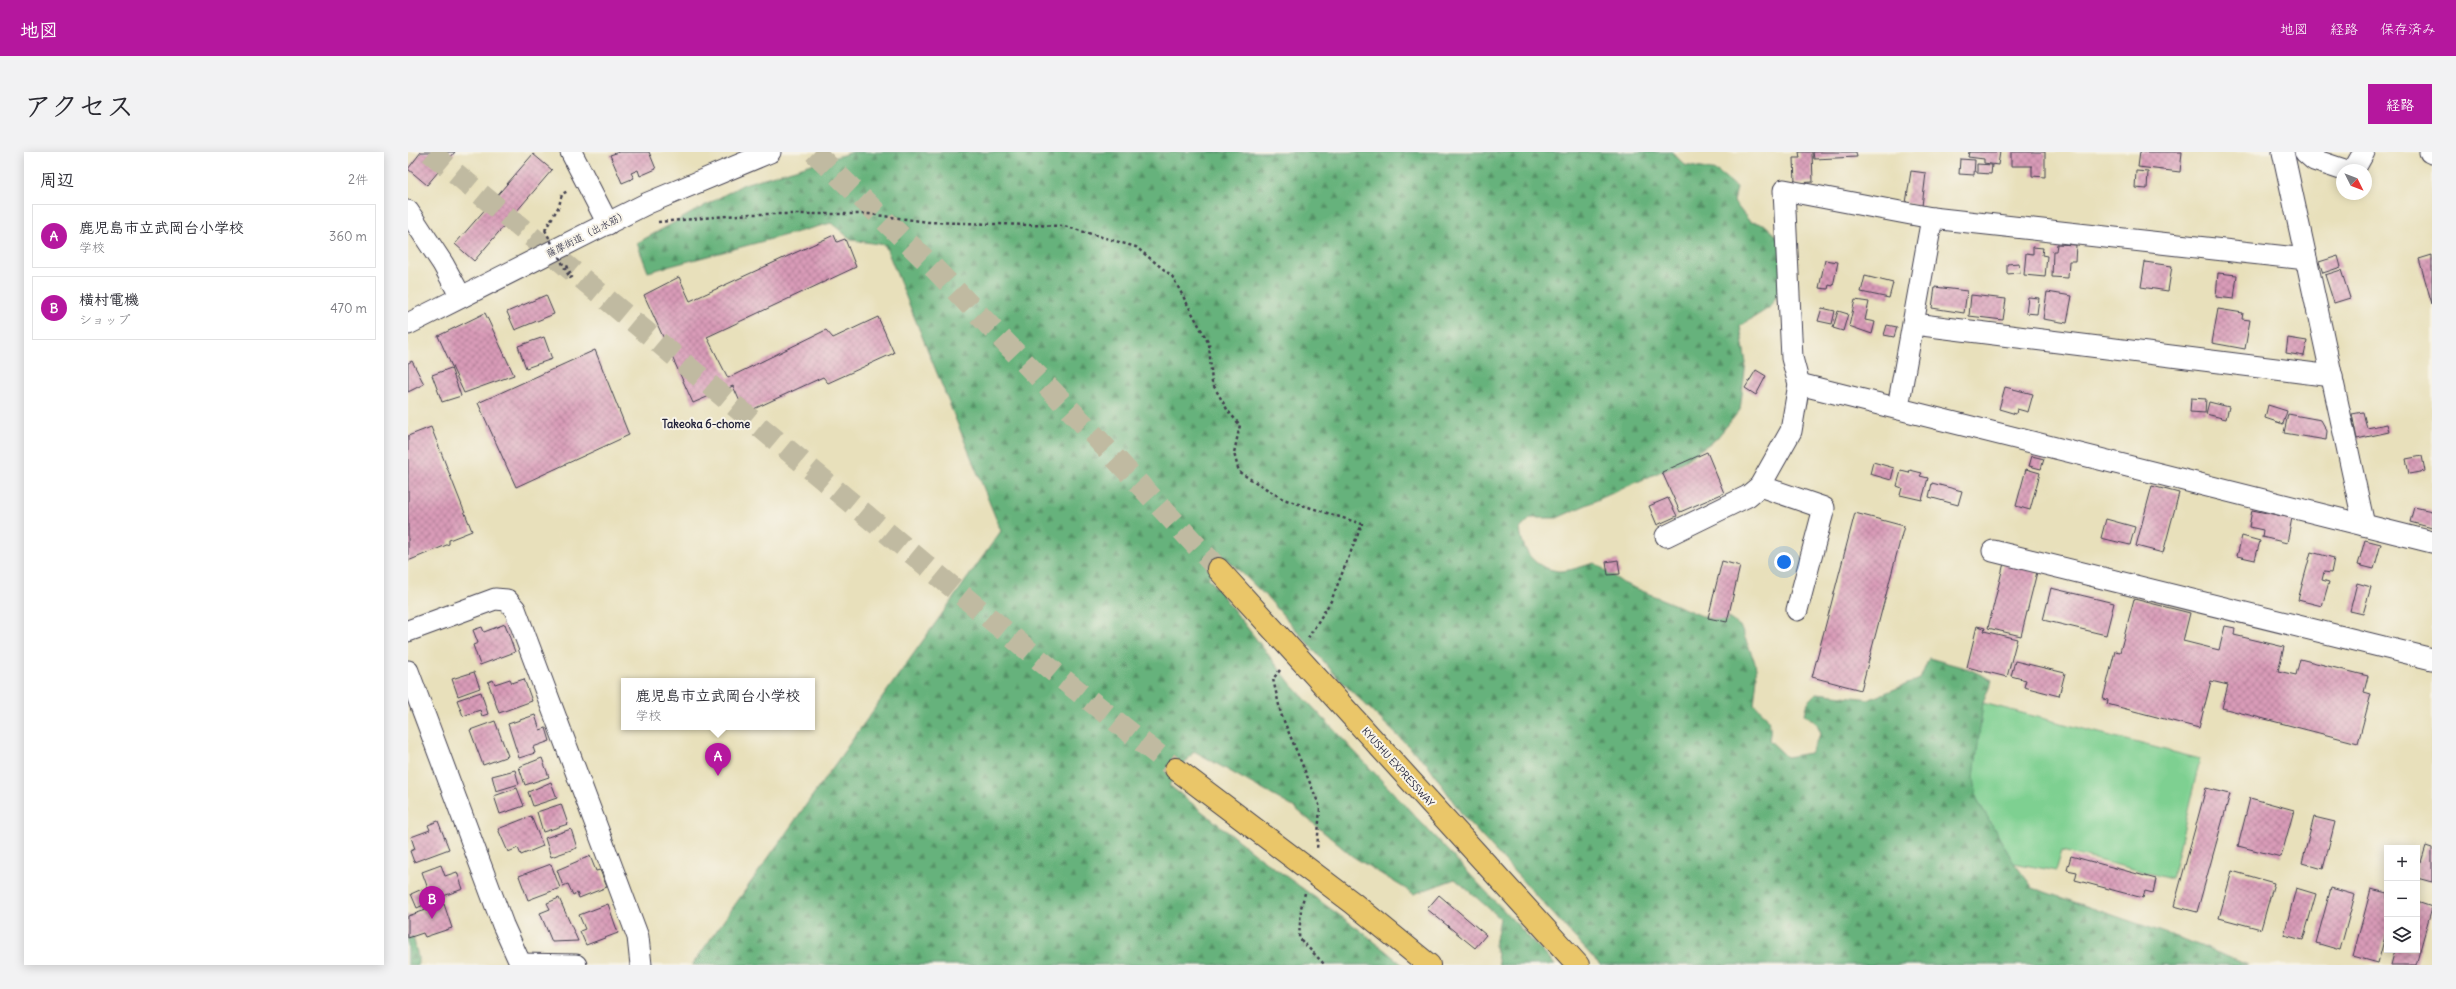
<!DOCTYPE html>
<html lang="ja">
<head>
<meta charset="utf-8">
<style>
	body { margin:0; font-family:Delius,"Klee One",sans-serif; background:#f2f2f3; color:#2b2b33 }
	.controls { position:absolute; right:12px; bottom:12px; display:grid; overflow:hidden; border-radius:0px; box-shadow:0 2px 10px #0003 }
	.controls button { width:36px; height:36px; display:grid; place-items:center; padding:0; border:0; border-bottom:1px solid #e1e1e2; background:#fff; color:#2b2b33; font:20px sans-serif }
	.compass { position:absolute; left:1928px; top:12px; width:36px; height:36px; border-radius:50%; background:#fff; box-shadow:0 2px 10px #0003; rotate:132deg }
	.you { position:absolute; left:1376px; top:410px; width:14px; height:14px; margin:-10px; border:3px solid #fff; border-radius:50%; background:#1a73e8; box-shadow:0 0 0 6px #1a73e833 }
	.badge { display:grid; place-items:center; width:26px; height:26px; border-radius:50%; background:#b5179e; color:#fff; font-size:13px; font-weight:700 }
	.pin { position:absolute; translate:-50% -33px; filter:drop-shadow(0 1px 2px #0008) }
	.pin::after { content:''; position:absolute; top:21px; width:14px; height:12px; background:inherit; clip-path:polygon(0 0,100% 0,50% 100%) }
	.popup { position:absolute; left:213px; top:526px; width:194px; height:52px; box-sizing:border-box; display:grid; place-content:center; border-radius:0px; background:#fff; filter:drop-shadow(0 1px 3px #0005); font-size:13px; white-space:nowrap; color:#7c7c81 }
	.popup b { font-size:15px; color:#2b2b33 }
	.popup::after { content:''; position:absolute; left:50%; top:100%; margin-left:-8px; border:8px solid transparent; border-top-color:#fff }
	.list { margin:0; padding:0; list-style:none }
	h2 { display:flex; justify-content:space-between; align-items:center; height:52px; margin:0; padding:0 16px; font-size:17px }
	h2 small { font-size:13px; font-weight:400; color:#7c7c81 }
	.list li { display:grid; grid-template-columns:26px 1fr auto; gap:12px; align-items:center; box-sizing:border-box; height:64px; margin:0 8px 8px; padding:0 8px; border:1px solid #e1e1e2; border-radius:0px }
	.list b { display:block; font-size:15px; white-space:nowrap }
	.list p { margin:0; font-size:13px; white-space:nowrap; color:#7c7c81 }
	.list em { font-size:13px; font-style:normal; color:#7c7c81 }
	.icon { flex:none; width:22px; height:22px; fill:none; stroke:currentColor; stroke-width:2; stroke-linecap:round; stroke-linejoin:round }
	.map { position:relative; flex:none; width:2024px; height:813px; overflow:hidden; border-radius:0px }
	header { display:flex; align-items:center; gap:24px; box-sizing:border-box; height:56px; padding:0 20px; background:#b5179e; color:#fff }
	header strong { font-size:19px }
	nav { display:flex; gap:22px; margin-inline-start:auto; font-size:14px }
	.intro { display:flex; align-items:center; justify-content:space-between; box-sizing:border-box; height:96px; padding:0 24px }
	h1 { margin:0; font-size:28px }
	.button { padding:10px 18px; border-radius:0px; background:#b5179e; color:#fff; font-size:14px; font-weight:700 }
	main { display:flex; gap:24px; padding:0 24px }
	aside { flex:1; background:#fff; border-radius:0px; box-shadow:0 2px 10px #0003 }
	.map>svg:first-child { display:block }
	.forest { fill:url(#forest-firs); stroke:#446a5b }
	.pitch { fill:#7ed091; stroke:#507966 }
	.building { fill:url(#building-cross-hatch) }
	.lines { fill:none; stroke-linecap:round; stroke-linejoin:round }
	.highway-tunnel { stroke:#c0baa1; stroke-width:22; stroke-dasharray:22 11; stroke-linecap:butt }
	.minor-casing { stroke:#403e4e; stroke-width:23 }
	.highway-casing { stroke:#403e4e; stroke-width:24 }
	.path { stroke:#403e4e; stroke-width:2.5; stroke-dasharray:3 3; stroke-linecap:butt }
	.minor { stroke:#fff; stroke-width:21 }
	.highway { stroke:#eac669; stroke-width:22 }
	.path-bridge { stroke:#403e4e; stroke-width:2.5; stroke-dasharray:3 3; stroke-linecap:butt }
	.labels { text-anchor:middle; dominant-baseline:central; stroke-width:4; stroke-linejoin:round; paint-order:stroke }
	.street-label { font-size:10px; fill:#22223b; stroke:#f7f3e8 }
	.neighbourhood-label { font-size:11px; font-weight:bold; fill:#22223b; stroke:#f7f3e8 }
</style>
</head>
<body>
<header>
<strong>地図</strong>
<nav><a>地図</a><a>経路</a><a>保存済み</a></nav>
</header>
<div class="intro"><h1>アクセス</h1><a class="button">経路</a></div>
<main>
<aside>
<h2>周辺<small>2件</small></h2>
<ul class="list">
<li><span class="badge">A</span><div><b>鹿児島市立武岡台小学校</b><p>学校</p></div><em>360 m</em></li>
<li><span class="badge">B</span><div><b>横村電機</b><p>ショップ</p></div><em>470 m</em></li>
</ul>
</aside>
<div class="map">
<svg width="2024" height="813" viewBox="0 0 2024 813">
	<defs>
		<pattern id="forest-firs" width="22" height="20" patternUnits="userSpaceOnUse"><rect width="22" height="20" fill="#66b27b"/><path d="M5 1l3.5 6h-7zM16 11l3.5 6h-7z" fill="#549066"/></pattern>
		<pattern id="building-cross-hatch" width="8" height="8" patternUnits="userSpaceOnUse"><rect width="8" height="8" fill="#d99bb8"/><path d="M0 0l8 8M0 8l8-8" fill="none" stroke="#b07e97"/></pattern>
	</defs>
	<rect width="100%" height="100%" fill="#f7f3e8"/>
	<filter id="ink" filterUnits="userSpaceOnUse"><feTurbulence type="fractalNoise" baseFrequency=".025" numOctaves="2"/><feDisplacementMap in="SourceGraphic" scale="8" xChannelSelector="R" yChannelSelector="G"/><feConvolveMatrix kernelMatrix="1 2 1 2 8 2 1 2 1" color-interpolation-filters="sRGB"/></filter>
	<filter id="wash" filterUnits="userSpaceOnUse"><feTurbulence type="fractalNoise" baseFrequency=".012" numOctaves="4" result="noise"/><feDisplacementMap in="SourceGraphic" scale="16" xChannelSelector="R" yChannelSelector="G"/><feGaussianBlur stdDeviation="0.9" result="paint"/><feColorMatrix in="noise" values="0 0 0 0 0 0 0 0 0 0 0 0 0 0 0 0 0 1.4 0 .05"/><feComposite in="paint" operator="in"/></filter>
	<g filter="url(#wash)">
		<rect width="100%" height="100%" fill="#e8e0bb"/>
		<!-- forest -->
		<g class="forest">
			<path d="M445,0H1264L1277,13L1309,19L1329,35L1326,50L1342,70L1356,72L1372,87L1375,135L1361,156L1332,174L1338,211L1332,258L1308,287L1276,309L1149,366H1123L1112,377C1115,400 1125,415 1150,419C1160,420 1177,413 1187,411L1215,431L1299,466L1317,464L1332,474L1347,510L1349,525L1346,552C1359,564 1365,569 1361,588L1379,605L1402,601L1413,581L1409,572L1397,562L1400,550L1409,541L1462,547L1512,527L1521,506L1561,517L1584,528L1575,551L1569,647L1606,711L1625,736L1775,787L1840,813H1192L1055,664L1021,614L931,527L860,446L819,407L800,425L883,532L1147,813H1091L1087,793L1092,766L1047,727L1006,742L944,704L887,656L786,599L761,633L846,701L953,779L995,813H284L593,379L477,93L444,88L423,71L240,120L229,91L336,32Z"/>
			<polygon points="0,763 10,805 10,813 0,813"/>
		</g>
		<!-- pitch -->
		<polygon class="pitch" points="1575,551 1792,607 1764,727 1654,699 1648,719 1606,711 1569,647 1566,625"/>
		<g id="blocks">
			<!-- building -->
			<g class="building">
				<polygon points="13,0 47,0 19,33 0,17"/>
				<polygon points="211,0 241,0 248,17 232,24 230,18 223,21 226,26 214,31 202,3"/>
				<polygon points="1391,0 1404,0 1405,30 1387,31 1386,6 1392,6"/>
				<polygon points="1405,0 1448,0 1449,5 1406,7"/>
				<polygon points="1561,0 1592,0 1590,13 1576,11 1576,7 1560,5"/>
				<polygon points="1603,0 1637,0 1637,25 1624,24 1624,14 1603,14"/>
				<polygon points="1732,0 1774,0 1772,20 1730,15"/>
				<polygon points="125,2 144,18 66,109 47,92"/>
				<polygon points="1552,7 1567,8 1566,23 1551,22"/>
				<polygon points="1569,12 1584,13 1583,22 1569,21"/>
				<polygon points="1503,19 1518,21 1514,54 1498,51"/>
				<polygon points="1728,19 1740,20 1739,37 1727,36"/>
				<polygon points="426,83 429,90 437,87 448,115 299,185 320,226 418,178 425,186 470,165 486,201 420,231 415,225 337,261 325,234 285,251 236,143 271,125 282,149"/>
				<polygon points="1649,92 1668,93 1667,109 1661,109 1660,126 1644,125 1645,99 1648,99"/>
				<polygon points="1625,95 1635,96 1634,103 1639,104 1637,125 1616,123 1618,101 1625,102"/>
				<polygon points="2024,103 2024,152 2011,107"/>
				<polygon points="1930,104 1933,115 1915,121 1911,110"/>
				<polygon points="1417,108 1430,110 1425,134 1421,133 1420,137 1411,136"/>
				<polygon points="1737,110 1764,114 1760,139 1733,135"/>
				<polygon points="1611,111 1612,121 1599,122 1599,112"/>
				<polygon points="1933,118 1942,146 1926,151 1917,123"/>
				<polygon points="1810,121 1829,123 1826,147 1808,145"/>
				<polygon points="1457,124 1485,131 1481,146 1453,140"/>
				<polygon points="1527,135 1559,139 1556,161 1524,156"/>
				<polygon points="1639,140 1664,144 1659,171 1635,167"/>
				<polygon points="138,143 146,162 107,178 99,160"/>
				<polygon points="1563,143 1598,147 1595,168 1561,164"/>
				<polygon points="1620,145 1631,146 1629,162 1618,161"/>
				<polygon points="1447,148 1461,150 1457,168 1467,170 1464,182 1441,174"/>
				<polygon points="1414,156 1427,159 1424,172 1410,169"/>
				<polygon points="1810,157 1835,161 1834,167 1842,168 1837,197 1804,191"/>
				<polygon points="1430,159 1440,162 1435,179 1425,176"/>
				<polygon points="77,161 106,223 56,241 30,184"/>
				<polygon points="1479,173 1489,175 1486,185 1476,183"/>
				<polygon points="136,185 144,207 118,216 110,194"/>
				<polygon points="1880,186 1899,189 1896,204 1878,201"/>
				<polygon points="187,198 221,283 108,335 70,251"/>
				<polygon points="4,209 16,232 0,240 0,211"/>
				<polygon points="43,216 53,244 34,250 24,223"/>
				<polygon points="1348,218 1358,224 1348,243 1337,236"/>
				<polygon points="1597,235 1625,242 1620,260 1609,257 1608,262 1591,257"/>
				<polygon points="1783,246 1798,247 1797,261 1782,260"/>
				<polygon points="1801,250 1821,255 1818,267 1798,262"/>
				<polygon points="1860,253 1879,259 1875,272 1857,266"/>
				<polygon points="1955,260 1959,276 1979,272 1981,280 1949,287 1944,262"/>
				<polygon points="1880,262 1913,268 1919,279 1918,288 1876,281"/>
				<polygon points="23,275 64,379 41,388 41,392 0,409 0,284"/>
				<polygon points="1299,300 1316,341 1272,360 1254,320"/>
				<polygon points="1624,304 1636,307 1633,317 1621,314"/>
				<polygon points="2014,304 2017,319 2001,322 1998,307"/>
				<polygon points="1465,310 1486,316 1483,328 1462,322"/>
				<polygon points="1618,317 1632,321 1622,358 1608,354"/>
				<polygon points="1502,318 1514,321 1512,324 1520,326 1514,348 1492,343 1494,336 1489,334 1493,319 1501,321"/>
				<polygon points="1524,331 1554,339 1550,353 1521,345"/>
				<polygon points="1744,334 1771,341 1755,401 1728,394"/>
				<polygon points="1260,346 1269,364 1249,373 1241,354"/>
				<polygon points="2006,355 2024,359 2024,376 2002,370"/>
				<polygon points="1844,358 1884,366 1879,391 1854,385 1855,378 1841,375"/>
				<polygon points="1447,361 1496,374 1453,538 1404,525"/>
				<polygon points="1698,367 1727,375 1722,393 1693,386"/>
				<polygon points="1834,384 1852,389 1847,408 1829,404"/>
				<polygon points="1957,388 1973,392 1966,417 1950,413"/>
				<polygon points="1903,400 1926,406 1923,421 1916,420 1914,428 1921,430 1914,454 1890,448"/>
				<polygon points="1210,408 1212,422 1200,423 1198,410"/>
				<polygon points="1314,409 1332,414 1319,470 1300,466"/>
				<polygon points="1596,411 1629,420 1613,484 1580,476"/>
				<polygon points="1949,431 1963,435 1955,462 1942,459"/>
				<polygon points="1643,436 1706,451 1698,483 1635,468"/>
				<polygon points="1726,447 1782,461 1775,489 1811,498 1817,474 1827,476 1826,483 1876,495 1870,519 1888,523 1892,507 1960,524 1956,540 1963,542 1950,591 1814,556 1820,533 1803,529 1791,576 1699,552 1700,548 1695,547 1707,499 1712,500"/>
				<polygon points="97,472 107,500 72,513 65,493 70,491 65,478 74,475 76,480"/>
				<polygon points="1569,474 1577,476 1576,479 1609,487 1599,525 1559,515"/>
				<polygon points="1607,509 1657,521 1651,544 1616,535 1618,528 1603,524"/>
				<polygon points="66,520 72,536 50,544 44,527"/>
				<polygon points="102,527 104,531 116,527 124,549 91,561 80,530 85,528 87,532"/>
				<polygon points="73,540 80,562 74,564 72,558 55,564 49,548"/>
				<polygon points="127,563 132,578 138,576 142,589 125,595 127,601 111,606 100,572"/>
				<polygon points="87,569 100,604 75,613 62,578"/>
				<polygon points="134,606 141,625 117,633 111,615"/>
				<polygon points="107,618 111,632 88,639 84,624"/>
				<polygon points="143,630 149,646 125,654 120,640"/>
				<polygon points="109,636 116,654 92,662 86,644"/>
				<polygon points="1798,636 1822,642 1789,760 1766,754"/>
				<polygon points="1842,646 1886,658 1873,705 1830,694"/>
				<polygon points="153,652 160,672 135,680 129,660"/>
				<polygon points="123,664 135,694 113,703 110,696 100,700 90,677"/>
				<polygon points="1906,665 1927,670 1915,717 1894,711"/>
				<polygon points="30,669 41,697 6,710 2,699 7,697 3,685 22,678 20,673"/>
				<polygon points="163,677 169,696 143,705 137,686"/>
				<polygon points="2018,694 2024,696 2024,730 2009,726 2009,709 2013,710"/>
				<polygon points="182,704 188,719 192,718 199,735 171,746 169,741 165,743 160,732 155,734 149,718"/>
				<polygon points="1663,704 1748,727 1745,741 1737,739 1735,746 1667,728 1669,720 1659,718"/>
				<polygon points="143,712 152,736 120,748 111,724"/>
				<polygon points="33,713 37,724 49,720 55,737 24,748 14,720"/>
				<polygon points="1824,719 1866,731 1853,777 1811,766"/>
				<polygon points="1888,736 1908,742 1895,788 1876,783"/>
				<polygon points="1923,736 1947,743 1932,798 1908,791"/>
				<polygon points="14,737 20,751 9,756 3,742"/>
				<polygon points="1963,737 1979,741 1979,777 1970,811 1945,804"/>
				<polygon points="1031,743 1078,783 1067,796 1019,757"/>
				<polygon points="151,746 170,789 144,790 132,761 142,757 139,751"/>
				<polygon points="2009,750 2024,755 2008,813 1983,813 1987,798 2009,798"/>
				<polygon points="36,752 44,776 17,785 15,781 0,786 0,764"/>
				<polygon points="200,752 210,781 178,793 172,779 177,777 171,763"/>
			</g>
		</g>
	</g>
	<g filter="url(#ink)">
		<use href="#blocks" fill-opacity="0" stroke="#403e4e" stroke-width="1"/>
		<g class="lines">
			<!-- highway-tunnel -->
			<g class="highway-tunnel">
				<polyline points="22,0 651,524 768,617"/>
				<polyline points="406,0 526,116 671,267 810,417"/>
			</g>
			<!-- minor casing -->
			<g class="minor-casing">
				<g id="minor">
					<polyline points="163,0 200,72"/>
					<polyline points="1875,0 1956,373"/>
					<polyline points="1897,0 1906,8 1936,18"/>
					<polyline points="2022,0 2024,1"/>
					<polyline points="1942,18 1947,16 1956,0"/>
					<polyline points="0,59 35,112 53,145"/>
					<polyline points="0,172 240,51 362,0"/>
					<polyline points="1506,172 1924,224"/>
					<polyline points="1391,232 2024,390"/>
					<polyline points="1490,255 1524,66"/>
					<polyline points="1352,334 1416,356 1389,458"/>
					<polyline points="1258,384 1340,344 1352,334 1383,279 1391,232 1384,206 1376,38 1524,66 1898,107"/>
					<polyline points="1585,399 2024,507"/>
					<polyline points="0,479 87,447 99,448 107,457 230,785 233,813"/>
					<polyline points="0,519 95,773 113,813"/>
					<polyline points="112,812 168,813"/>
				</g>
			</g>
			<!-- highway casing -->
			<g class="highway-casing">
				<g id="highway">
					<polyline points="810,417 1170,813"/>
					<polyline points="768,617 945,751 1021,813"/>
				</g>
			</g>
			<!-- path -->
			<g class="path">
				<polyline points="250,70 342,62 461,62 520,70 656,74 728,95 764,124 801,192 804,231 820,259 832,273 826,301 831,320 875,347 954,372 923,449 900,486"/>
				<polyline points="137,78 151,54 154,42 160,39"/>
				<polyline points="872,518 865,527 873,562 912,655 909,698"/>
				<polyline points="897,741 893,756 891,786 917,813"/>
			</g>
			<!-- minor -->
			<use href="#minor" class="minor"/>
			<!-- highway -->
			<use href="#highway" class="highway"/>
			<!-- path-bridge -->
			<polyline class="path-bridge" points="137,78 162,126 164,125 158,111"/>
		</g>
	</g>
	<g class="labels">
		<!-- street labels -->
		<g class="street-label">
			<text transform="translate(179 82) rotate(-27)">薩摩街道（出水筋）</text>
			<text transform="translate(990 615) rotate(48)">KYUSHU EXPRESSWAY</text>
		</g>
		<!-- neighbourhood labels -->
		<g class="neighbourhood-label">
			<text x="298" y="272">Takeoka 6-chome</text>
		</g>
	</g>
</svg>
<div class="controls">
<button>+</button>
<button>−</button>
<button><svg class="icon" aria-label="layers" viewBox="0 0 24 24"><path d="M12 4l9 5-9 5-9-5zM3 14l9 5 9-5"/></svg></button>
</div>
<svg class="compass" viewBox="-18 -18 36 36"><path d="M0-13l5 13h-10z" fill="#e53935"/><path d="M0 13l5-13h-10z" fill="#7c7c81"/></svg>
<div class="you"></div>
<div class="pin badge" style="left:310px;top:624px">A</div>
<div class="popup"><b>鹿児島市立武岡台小学校</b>学校</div>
<div class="pin badge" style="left:24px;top:767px">B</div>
</div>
</main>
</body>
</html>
